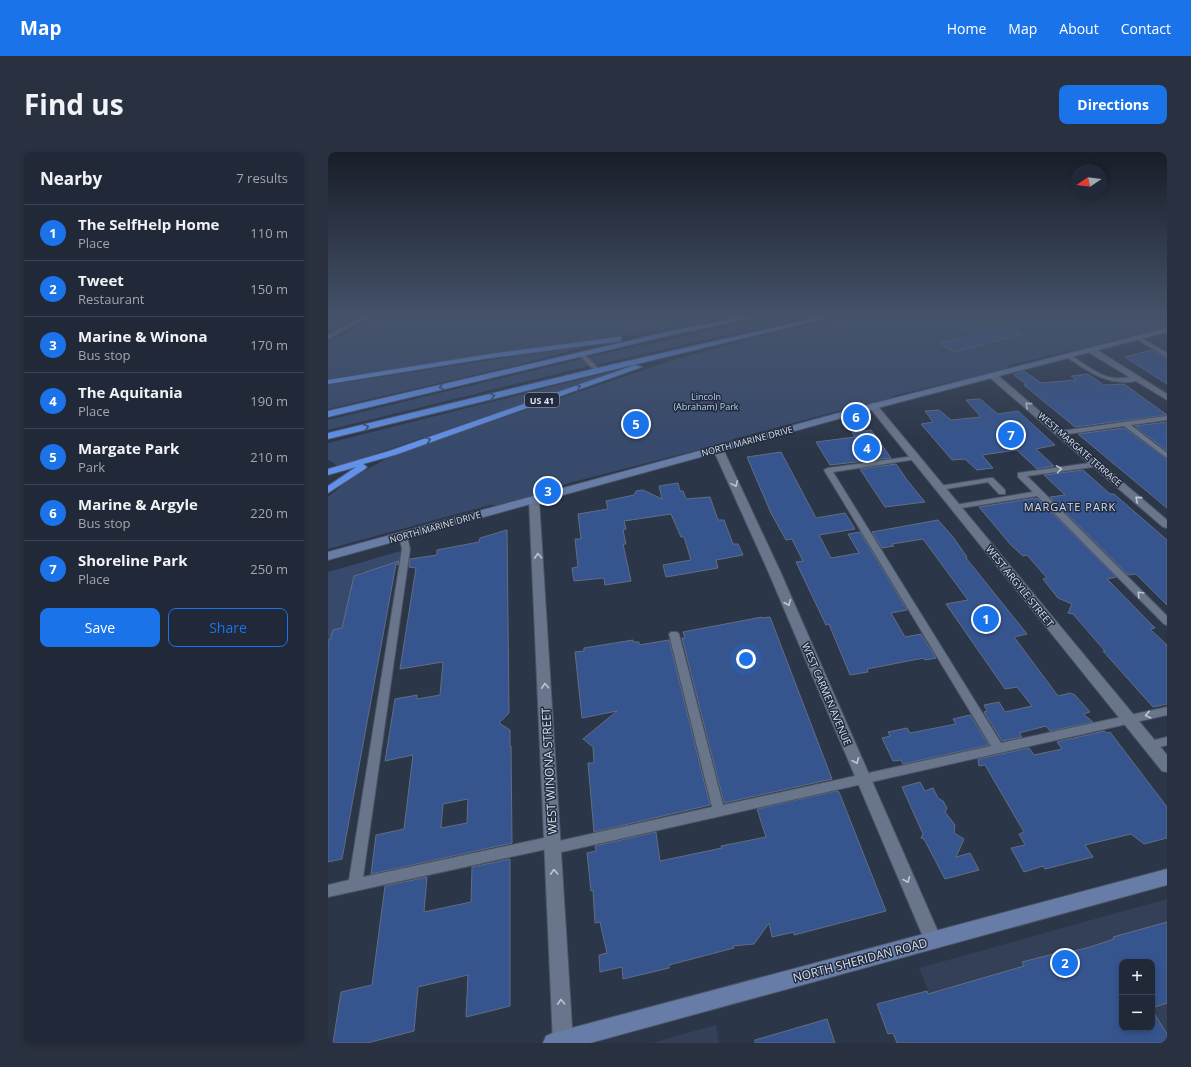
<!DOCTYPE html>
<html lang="en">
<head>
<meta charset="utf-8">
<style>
	body { margin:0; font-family:"Open Sans",sans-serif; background:#29303f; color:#f1f3f6 }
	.controls { position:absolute; right:12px; bottom:12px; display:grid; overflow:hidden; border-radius:8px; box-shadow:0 2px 6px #0003 }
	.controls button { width:36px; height:36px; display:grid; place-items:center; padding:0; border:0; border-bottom:1px solid #3e4452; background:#212837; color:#f1f3f6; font:20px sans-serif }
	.compass { position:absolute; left:743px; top:12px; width:36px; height:36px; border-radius:50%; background:#212837; box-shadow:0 2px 6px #0003; rotate:257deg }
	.you { position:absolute; left:418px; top:507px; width:14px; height:14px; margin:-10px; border:3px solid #fff; border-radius:50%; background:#1a73e8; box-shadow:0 0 0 6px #1a73e833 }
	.badge { display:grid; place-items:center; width:26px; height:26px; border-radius:50%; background:#1a73e8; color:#fff; font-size:13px; font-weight:700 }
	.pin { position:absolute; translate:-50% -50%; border:2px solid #fff; box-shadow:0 1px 4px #0006 }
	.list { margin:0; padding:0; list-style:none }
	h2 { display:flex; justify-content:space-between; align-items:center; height:52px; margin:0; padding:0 16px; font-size:17px }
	h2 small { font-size:13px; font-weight:400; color:#a2a6ad }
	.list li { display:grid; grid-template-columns:26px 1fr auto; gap:12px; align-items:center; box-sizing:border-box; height:56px; padding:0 16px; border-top:1px solid #3e4452 }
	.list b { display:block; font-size:15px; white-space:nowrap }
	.list p { margin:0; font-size:13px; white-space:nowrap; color:#a2a6ad }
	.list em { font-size:13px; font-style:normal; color:#a2a6ad }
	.actions { display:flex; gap:8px; padding:12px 16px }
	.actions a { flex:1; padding:9px 0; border:1px solid #1a73e8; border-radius:8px; text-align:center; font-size:14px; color:#1a73e8 }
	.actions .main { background:#1a73e8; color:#fff }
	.map { position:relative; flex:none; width:839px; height:891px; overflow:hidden; border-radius:8px }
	header { display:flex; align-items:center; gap:24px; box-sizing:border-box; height:56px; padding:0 20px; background:#1a73e8; color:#fff }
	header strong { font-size:19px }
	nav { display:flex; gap:22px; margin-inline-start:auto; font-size:14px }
	.intro { display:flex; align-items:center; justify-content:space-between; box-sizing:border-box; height:96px; padding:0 24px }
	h1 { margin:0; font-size:28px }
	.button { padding:10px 18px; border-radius:8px; background:#1a73e8; color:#fff; font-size:14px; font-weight:700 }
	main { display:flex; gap:24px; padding:0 24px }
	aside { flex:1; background:#212837; border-radius:8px; box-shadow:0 2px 6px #0003 }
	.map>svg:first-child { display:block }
	.built { fill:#334058; fill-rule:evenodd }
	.green { fill:#384a6c }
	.building { fill:#36558f; stroke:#616d82; fill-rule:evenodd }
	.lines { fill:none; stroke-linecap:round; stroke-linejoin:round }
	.lane-casing { stroke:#4b5464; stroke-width:2 }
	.street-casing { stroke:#4b5464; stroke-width:2 }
	.secondary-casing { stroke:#4b5464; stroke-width:2 }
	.highway-casing { stroke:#4b5464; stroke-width:2 }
	.lane { fill:#69758a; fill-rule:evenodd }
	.street { fill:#69758a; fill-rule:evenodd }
	.secondary { fill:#677da7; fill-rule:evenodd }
	.highway { fill:#6191ea; fill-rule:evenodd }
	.oneway { stroke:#384f7a }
	.oneway2 { stroke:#bdc5d4 }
	.labels { text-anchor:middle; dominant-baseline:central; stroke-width:3; stroke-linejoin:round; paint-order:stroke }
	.far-park-label { font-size:9px; fill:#b9cdef; stroke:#222c3e }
	.shield { fill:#222c3e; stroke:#a2aab8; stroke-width:1 }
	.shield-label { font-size:9px; font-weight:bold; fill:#d9e0ec }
	.far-street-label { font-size:9px; fill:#d9e0ec; stroke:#222c3e }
	.street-label { font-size:10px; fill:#d9e0ec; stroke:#222c3e }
	.neighbourhood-label { font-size:11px; letter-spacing:1px; fill:#cfdcf4; stroke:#222c3e }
	.near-street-label { font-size:12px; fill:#d9e0ec; stroke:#222c3e }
</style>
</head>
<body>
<header>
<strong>Map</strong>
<nav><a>Home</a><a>Map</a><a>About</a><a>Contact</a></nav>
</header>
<div class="intro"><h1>Find us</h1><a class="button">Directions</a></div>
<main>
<aside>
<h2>Nearby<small>7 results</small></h2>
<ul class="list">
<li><span class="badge">1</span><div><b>The SelfHelp Home</b><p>Place</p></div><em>110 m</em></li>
<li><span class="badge">2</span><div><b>Tweet</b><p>Restaurant</p></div><em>150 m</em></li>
<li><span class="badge">3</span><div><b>Marine &amp; Winona</b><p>Bus stop</p></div><em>170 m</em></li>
<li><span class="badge">4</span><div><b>The Aquitania</b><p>Place</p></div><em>190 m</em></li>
<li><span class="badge">5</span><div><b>Margate Park</b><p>Park</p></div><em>210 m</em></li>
<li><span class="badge">6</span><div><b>Marine &amp; Argyle</b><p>Bus stop</p></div><em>220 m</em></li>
<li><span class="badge">7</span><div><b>Shoreline Park</b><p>Place</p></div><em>250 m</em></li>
</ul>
<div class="actions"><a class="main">Save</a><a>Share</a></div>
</aside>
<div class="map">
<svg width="839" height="891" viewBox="0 0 839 891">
	<rect width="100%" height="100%" fill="#2c3649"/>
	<!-- built -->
	<g class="built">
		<path d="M839,747V891H621L591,816ZM794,810H824V876H794Z"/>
		<polygon points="388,873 391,891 324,891"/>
	</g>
	<!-- green -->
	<g class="green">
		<polygon points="0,165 28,165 0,180"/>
		<polygon points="47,165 405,165 327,179 0,227 0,191"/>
		<polygon points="446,165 479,165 268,213 260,205"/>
		<polygon points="521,165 839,165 839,175 777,190 776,191 752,198 741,199 680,214 678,217 565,244 563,246 524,256 518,257 405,287 401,290 237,332 230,337 170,353 162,353 0,397 0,345 23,326 65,303 342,209 424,186"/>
		<polygon points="272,191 198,211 0,257 0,233"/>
		<polygon points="253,207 261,214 0,278 0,268"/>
		<polygon points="302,215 9,315 6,311 0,308 0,291"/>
		<polygon points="73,399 71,412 31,421 26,425 18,476 5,478 2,488 0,488 0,420"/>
	</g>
	<!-- building -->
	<g class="building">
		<polygon points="664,170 674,175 678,174 694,182 626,200 612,191 647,183 636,177"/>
		<polygon points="824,198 839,206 839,232 797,205"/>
		<polygon points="696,219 713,231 748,228 743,224 760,222 776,233 796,232 839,263 747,275 696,233 699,233 686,223"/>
		<polygon points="652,247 670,262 690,259 727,293 708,297 726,314 709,317 689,298 654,303 665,316 649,318 637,307 624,308 593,272 605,270 597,259 611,258 623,268 653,265 638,248"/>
		<polygon points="839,270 839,299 807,274"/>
		<polygon points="796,276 839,307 839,356 750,282"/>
		<polygon points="543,278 563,306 502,313 488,290 527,285 524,281"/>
		<polygon points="453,300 488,366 517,361 527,377 491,383 503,406 531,401 520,382 532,380 579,458 563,461 577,485 593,482 608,506 597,508 596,506 539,517 540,520 522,523 501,472 498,473 468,410 475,409 464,387 458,388 443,361 419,305"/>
		<polygon points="568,312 579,328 597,350 557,355 532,317"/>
		<polygon points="755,318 782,342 786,342 839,388 839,453 808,422 800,423 722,345 737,343 716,323"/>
		<polygon points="350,331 352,339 355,339 358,347 382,345 390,368 396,368 405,392 410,392 415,403 388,408 390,416 338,425 335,413 363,408 356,385 353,385 343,362 296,369 298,377 295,378 298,392 295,392 303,429 277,433 276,426 246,429 244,416 250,415 247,387 253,387 250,362 280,357 278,349 306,343 308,339 315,338 334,347 331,334"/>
		<polygon points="707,346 710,347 788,425 779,427 827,476 822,477 839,493 839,552 825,555 775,499 777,499 745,462 740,461 744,452 730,446 715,427 719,426 699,403 695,404 683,393 651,355"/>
		<polygon points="610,368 625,385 639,405 638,406 699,482 686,485 730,544 742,541 747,543 762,560 755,562 765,570 722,579 718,574 691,581 694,585 674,589 656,560 659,559 656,553 671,550 677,560 704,554 689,535 677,537 618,452 640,448 595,387 564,392 566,394 554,396 544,380"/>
		<path d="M179,378L181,561L171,571L182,578V594H183L184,691L43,722L48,683L76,677L85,603L57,609L67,547L89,543V547L112,543L115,510L72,517L88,416L81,415L82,407L109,403V398L151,390L152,386ZM140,647L139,671L113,676L115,652Z"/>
		<polygon points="71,409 70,413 68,412 14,707 0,710 0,488 2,488 5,478 14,476 26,424"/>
		<polygon points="434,465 434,466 442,465 504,627 396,651 354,486 357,486 355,480"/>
		<polygon points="305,488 305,490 311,490 311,493 341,488 382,653 266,680 260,611 266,611 265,595 255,587 289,559 254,566 247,500 256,499 256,496"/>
		<polygon points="642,563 661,593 575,612 573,608 565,609 554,586 562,584 560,580 579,576 582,581 628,572 625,567"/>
		<polygon points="776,579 779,581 782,580 839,655 839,686 816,692 803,682 757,693 765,705 717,717 715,714 696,720 683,696 697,693 691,682 696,680 657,613 651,614 650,607 701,596 706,603 734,597 729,590"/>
		<polygon points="592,630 597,639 605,636 610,646 615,649 619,656 617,660 627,673 626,681 636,687 628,705 642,701 651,718 617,727 596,687 593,686 595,682 574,635"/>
		<polygon points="508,639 511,640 558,759 466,783 466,780 444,785 441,771 426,792 405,794 406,796 341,813 341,816 295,827 294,815 272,820 271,803 279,801 272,770 267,771 265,738 263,739 259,701 268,699 267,694 328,680 332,709 394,696 393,694 438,685 429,657"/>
		<polygon points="182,707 182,854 138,865 140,823 90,835 86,879 39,891 5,891 13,840 44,833 57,734 99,725 96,760 143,750 144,715"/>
		<polygon points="839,770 839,851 824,856 824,810 794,810 794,876 824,876 824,858 839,882 839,891 569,891 565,881 560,882 549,852 599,839 600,842 696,814 694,810 741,798 742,800 762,795 786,787 785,785"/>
		<polygon points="499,867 507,891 427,891 427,888"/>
	</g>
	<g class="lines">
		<!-- lane casing -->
		<g class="lane-casing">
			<g id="lane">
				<polygon points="34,165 41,165 0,187 0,183"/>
				<polygon points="810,184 839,201 839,205 808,187 808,185"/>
				<polygon points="251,201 255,201 271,217 271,219 267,219 251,203"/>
				<path d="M738,203H742C756,211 770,224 786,226C794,227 808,223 814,227C810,229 806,229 802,230C776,232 759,218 738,205Z"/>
				<polygon points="839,264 839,268 803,273 839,301 839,306 796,274 733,283 730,281 733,279"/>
				<polygon points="587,304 589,305 589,307 505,320 673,591 839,555 839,563 225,702 221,700 219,697 0,745 0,733 21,728 74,397 71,384 75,382 79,384 82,397 35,725 225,684 229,686 231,689 384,655 341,482 343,480 349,480 351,482 395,653 663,594 496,318 500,316"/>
				<polygon points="769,310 773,312 772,314 699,324 839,464 839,473 836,472 709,344 627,357 623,355 627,353 705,340 690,325 690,321"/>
				<polygon points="662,326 665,326 677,338 677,342 671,342 660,330 612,338 608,336 612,334"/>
				<polygon points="839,585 839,593 822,598 818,596 816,593 818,590"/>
			</g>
		</g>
		<!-- street casing -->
		<g class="street-casing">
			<g id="street">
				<polygon points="760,196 766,196 839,242 839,248 760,200"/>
				<polygon points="661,221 667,221 839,368 839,376 835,375 661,225"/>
				<polygon points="545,251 548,252 839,603 839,620 834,619 542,256 542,252"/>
				<polygon points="390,294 395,297 452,419 611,782 614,788 611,794 605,797 599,794 440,419 385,297"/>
				<polygon points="206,344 211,347 245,891 225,891 201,347"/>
			</g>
		</g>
		<!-- secondary casing -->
		<g class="secondary-casing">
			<g id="secondary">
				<polygon points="839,176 839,180 557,254 0,408 0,400 551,250"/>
				<polygon points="839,717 839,733 262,891 215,891 218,884 225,881"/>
			</g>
		</g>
		<!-- highway casing -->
		<g class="highway-casing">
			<g id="highway">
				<polygon points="415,165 428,165 343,183 0,265 0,259 343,179"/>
				<polygon points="492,165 503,165 0,287 0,281 269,216"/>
				<polygon points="290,185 293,185 293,189 162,206 0,232 0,228 162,202"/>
				<polygon points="307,213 314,215 67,303 35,312 39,315 37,317 0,341 0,334 28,315 0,323 0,317 61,299"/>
			</g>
		</g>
		<!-- lane -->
		<use href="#lane" class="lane"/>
		<!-- street -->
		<use href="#street" class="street"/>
		<!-- secondary -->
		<use href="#secondary" class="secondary"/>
		<!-- highway -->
		<use href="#highway" class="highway"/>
	</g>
	<!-- one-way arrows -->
	<defs><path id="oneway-chevron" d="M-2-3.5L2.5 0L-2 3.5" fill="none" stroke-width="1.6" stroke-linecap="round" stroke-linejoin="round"/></defs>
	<g class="oneway">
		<use href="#oneway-chevron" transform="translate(114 235) rotate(167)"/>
		<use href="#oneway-chevron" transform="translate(250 235) rotate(-19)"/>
		<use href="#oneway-chevron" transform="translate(164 244) rotate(-14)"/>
		<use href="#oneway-chevron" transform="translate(38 275) rotate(-14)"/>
		<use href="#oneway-chevron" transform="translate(100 288) rotate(-19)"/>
	</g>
	<g class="oneway2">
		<use href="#oneway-chevron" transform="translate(700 253) rotate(-140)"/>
		<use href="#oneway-chevron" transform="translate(731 317) rotate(-9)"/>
		<use href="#oneway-chevron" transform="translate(407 332) rotate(66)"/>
		<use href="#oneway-chevron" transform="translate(810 347) rotate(-139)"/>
		<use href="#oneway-chevron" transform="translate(210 404) rotate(-93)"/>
		<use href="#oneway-chevron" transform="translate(812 442) rotate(-135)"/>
		<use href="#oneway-chevron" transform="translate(460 451) rotate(67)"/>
		<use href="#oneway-chevron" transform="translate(217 534) rotate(-93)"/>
		<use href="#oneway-chevron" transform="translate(820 563) rotate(167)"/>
		<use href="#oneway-chevron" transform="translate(528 609) rotate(67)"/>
		<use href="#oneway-chevron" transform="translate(226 720) rotate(-93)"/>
		<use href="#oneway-chevron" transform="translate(579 728) rotate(67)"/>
		<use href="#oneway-chevron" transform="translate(233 850) rotate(-93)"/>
	</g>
	<!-- sky -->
	<linearGradient id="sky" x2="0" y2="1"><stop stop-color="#181e28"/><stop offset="0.57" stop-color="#45526a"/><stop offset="1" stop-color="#45526a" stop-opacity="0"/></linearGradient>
	<rect width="839" height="290" fill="url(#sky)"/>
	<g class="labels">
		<!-- far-park labels -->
		<g class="far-park-label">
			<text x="378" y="244">Lincoln<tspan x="378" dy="10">(Abraham) Park</tspan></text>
		</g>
		<!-- shield labels -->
		<rect class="shield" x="197" y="241" width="34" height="14" rx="3"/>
		<g class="shield-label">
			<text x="214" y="248">US 41</text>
		</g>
		<!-- far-street labels -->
		<g class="far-street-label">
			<text transform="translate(419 289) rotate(-15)">NORTH MARINE DRIVE</text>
			<text transform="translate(752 297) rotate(41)">WEST MARGATE TERRACE</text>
			<text transform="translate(107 375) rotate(-16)">NORTH MARINE DRIVE</text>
		</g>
		<!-- street labels -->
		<g class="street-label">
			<text transform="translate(692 434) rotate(51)">WEST ARGYLE STREET</text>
			<text transform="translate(499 542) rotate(67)">WEST CARMEN AVENUE</text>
		</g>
		<!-- neighbourhood labels -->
		<g class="neighbourhood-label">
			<text x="742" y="354">MARGATE PARK</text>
		</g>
		<!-- near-street labels -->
		<g class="near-street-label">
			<text transform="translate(221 619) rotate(-93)">WEST WINONA STREET</text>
			<text transform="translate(532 808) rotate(-15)">NORTH SHERIDAN ROAD</text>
		</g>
	</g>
</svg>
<div class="controls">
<button>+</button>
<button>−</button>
</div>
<svg class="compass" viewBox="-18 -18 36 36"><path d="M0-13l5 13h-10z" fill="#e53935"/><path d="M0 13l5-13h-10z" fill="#a2a6ad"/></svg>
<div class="you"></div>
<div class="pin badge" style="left:658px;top:467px">1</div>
<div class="pin badge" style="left:737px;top:811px">2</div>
<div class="pin badge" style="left:220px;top:339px">3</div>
<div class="pin badge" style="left:539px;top:296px">4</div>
<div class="pin badge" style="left:308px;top:272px">5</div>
<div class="pin badge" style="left:528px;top:265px">6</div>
<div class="pin badge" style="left:683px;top:283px">7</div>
</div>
</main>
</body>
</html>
